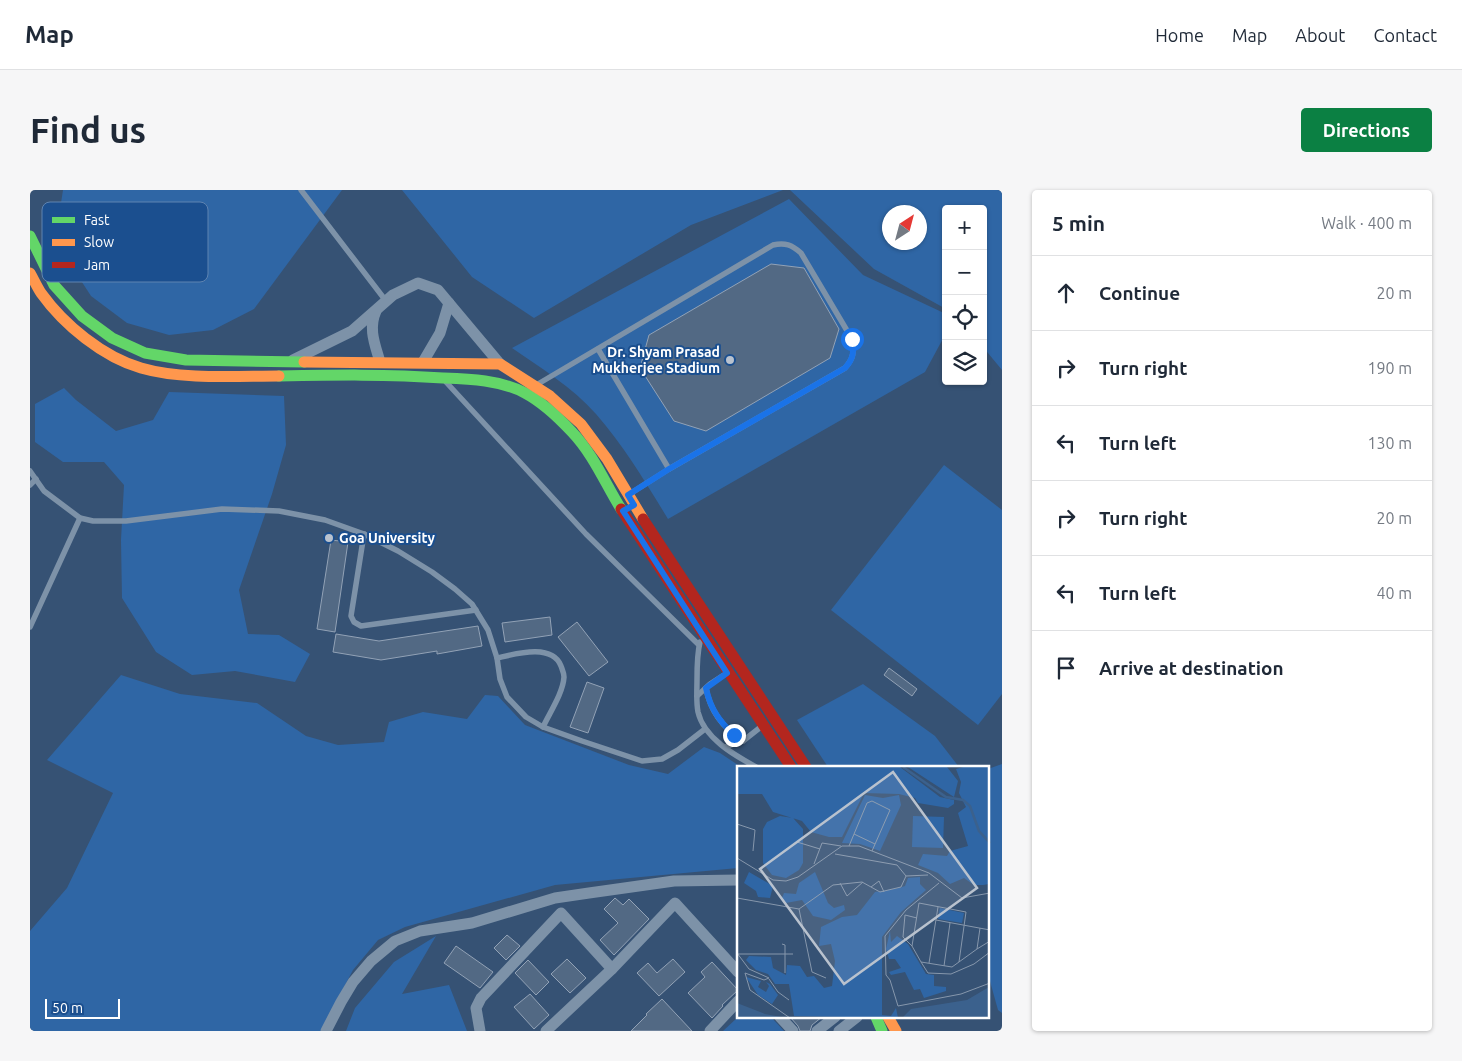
<!DOCTYPE html>
<html lang="en">
<head>
<meta charset="utf-8">
<style>
	body { margin:0; font-family:Ubuntu,sans-serif; background:#f6f6f7; color:#1f2937 }
	.controls { position:absolute; right:15px; top:15px; display:grid; overflow:hidden; border-radius:5px; box-shadow:0 1px 4px #0004 }
	.controls button { width:45px; height:45px; display:grid; place-items:center; padding:0; border:0; border-bottom:1px solid #e0e1e3; background:#fff; color:#1f2937; font:25px sans-serif }
	.compass { position:absolute; left:852px; top:15px; width:45px; height:45px; border-radius:50%; background:#fff; box-shadow:0 1px 4px #0004; rotate:36deg }
	.scale { position:absolute; left:15px; bottom:12px; width:75px; box-sizing:border-box; padding-left:5px; border:2px solid #fff; border-top:0; font-size:14px; line-height:18px; white-space:nowrap; color:#fff; -webkit-text-stroke:4px #1b4f8f; paint-order:stroke }
	.stop { position:absolute; width:15px; height:15px; margin:-11px; border:4px solid #1a73e8; border-radius:50%; background:#fff }
	.stop.end { background:#1a73e8; border-color:#fff; box-shadow:0 1px 5px #0008 }
	.list { margin:0; padding:0; list-style:none }
	h2 { display:flex; justify-content:space-between; align-items:center; height:65px; margin:0; padding:0 20px; font-size:21px }
	h2 small { font-size:16px; font-weight:400; color:#747a83 }
	.list li { display:grid; grid-template-columns:32px 1fr auto; gap:15px; align-items:center; box-sizing:border-box; height:75px; padding:0 20px; border-top:1px solid #e0e1e3 }
	.list b { display:block; font-size:19px; white-space:nowrap }
	.list em { font-size:16px; font-style:normal; color:#747a83 }
	.icon { flex:none; width:28px; height:28px; fill:none; stroke:currentColor; stroke-width:2; stroke-linecap:round; stroke-linejoin:round }
	.map { position:relative; flex:none; width:972px; height:841px; overflow:hidden; border-radius:5px }
	header { display:flex; align-items:center; gap:30px; box-sizing:border-box; height:70px; padding:0 25px; background:#fff; border-bottom:1px solid #e0e1e3 }
	header strong { font-size:24px }
	nav { display:flex; gap:28px; margin-inline-start:auto; font-size:18px }
	.intro { display:flex; align-items:center; justify-content:space-between; box-sizing:border-box; height:120px; padding:0 30px }
	h1 { margin:0; font-size:35px }
	.button { padding:12px 22px; border-radius:5px; background:#0b8043; color:#fff; font-size:18px; font-weight:700 }
	main { display:flex; gap:30px; padding:0 30px }
	aside { flex:1; background:#fff; border-radius:5px; box-shadow:0 1px 4px #0004 }
	.map>svg:first-child { display:block }
	.green { fill:#2f66a5; fill-rule:evenodd }
	.building { fill:#526984; stroke:#92a2b6 }
	.lines { fill:none; stroke-linecap:round; stroke-linejoin:round }
	.lane { stroke:#7d92a8; stroke-width:5.5 }
	.street { stroke:#7d92a8; stroke-width:11 }
	.fast { stroke:#63d668; stroke-width:11 }
	.slow { stroke:#ff974d; stroke-width:11 }
	.jam { stroke:#b3261e; stroke-width:11 }
	.route { stroke:#1a73e8; stroke-width:6 }
	.poi-dot { fill:#b9c2ce; stroke:#1b4f8f; stroke-width:2 }
	.labels { text-anchor:middle; dominant-baseline:central; stroke-width:4; stroke-linejoin:round; paint-order:stroke }
	.poi-label { font-size:14px; font-weight:bold; fill:#fff; stroke:#1b4f8f; text-anchor:end }
	.inset-river { fill:none; stroke:#3b618d; stroke-width:2.5 }
	.inset-road { fill:none; stroke:#8697ac; stroke-width:1 }
	.view { fill:#b9c2ce; fill-opacity:0.15; stroke:#b9c2ce; stroke-width:2.5 }
	.inset-edge { fill:none; stroke:#fff; stroke-width:2.5 }
	.key { fill:#1b4f8f; stroke:#5f84b1; stroke-width:1 }
	.key-label { font-size:14px; fill:#fff }
</style>
</head>
<body>
<header>
<strong>Map</strong>
<nav><a>Home</a><a>Map</a><a>About</a><a>Contact</a></nav>
</header>
<div class="intro"><h1>Find us</h1><a class="button">Directions</a></div>
<main>
<div class="map">
<svg width="972" height="841" viewBox="0 0 972 841">
	<rect width="100%" height="100%" fill="#365274"/>
	<!-- green -->
	<g class="green">
		<polygon points="33,0 312,0 224,119 183,140 139,145 97,133 61,106 37,69 29,26"/>
		<polygon points="372,0 753,0 661,35 504,128 442,87"/>
		<path d="M760,0H972V180L953,157V19H916V119L844,79ZM859,22H889V52H859Z"/>
		<path d="M759,9L833,85L916,124V143L895,182L638,329C616,293 594,256 566,224C542,197 511,178 482,158Z"/>
		<polygon points="34,198 46,210 86,241 123,230 139,202 254,206 256,255 242,304 209,400 218,444 249,445 280,464 265,492 205,481 162,485 126,462 92,408 91,350 94,295 74,272 33,272 5,252 5,214"/>
		<polygon points="914,275 972,320 972,504 948,535 801,420"/>
		<polygon points="91,485 150,504 227,513 276,546 308,555 354,552 359,532 393,522 437,529 455,505 468,506 495,535 599,575 638,584 674,557 690,563 711,577 708,577 708,678 525,695 375,737 348,750 323,780 291,841 0,841 0,741 37,698 83,603 17,570"/>
		<polygon points="833,494 905,546 929,577 798,577 767,530"/>
		<polygon points="972,574 972,823 968,820 958,784 958,579"/>
		<polygon points="406,746 372,804 419,795 437,841 316,841 325,818 364,772"/>
		<polygon points="708,827 741,827 754,841 693,841"/>
	</g>
	<!-- building -->
	<g class="building">
		<polygon points="741,74 774,78 809,139 800,168 676,241 644,231 610,178 619,145"/>
		<polygon points="301,350 318,352 305,442 287,439"/>
		<polygon points="520,427 522,445 475,452 472,433"/>
		<polygon points="547,432 578,472 559,486 528,447"/>
		<polygon points="448,436 452,456 407,464 407,461 351,470 303,462 306,444 349,451"/>
		<polygon points="859,478 887,499 882,506 854,485"/>
		<polygon points="557,492 574,498 558,543 540,537"/>
		<polygon points="585,708 593,715 599,709 619,729 584,765 570,750 588,733 574,719"/>
		<polygon points="477,745 490,756 476,770 464,758"/>
		<polygon points="426,756 463,782 450,798 414,773"/>
		<polygon points="537,769 556,788 540,803 521,784"/>
		<polygon points="643,769 655,782 629,806 607,783 618,773 627,783"/>
		<polygon points="498,770 519,792 506,805 485,783"/>
		<polygon points="682,772 708,800 692,815 693,816 682,828 658,803 675,787 671,782"/>
		<polygon points="500,804 519,825 504,839 484,817"/>
		<polygon points="632,809 662,841 601,841 617,825 616,824"/>
		<polygon points="760,827 792,827 782,835 780,841 770,841 768,836"/>
	</g>
	<g class="lines">
		<!-- lane -->
		<g class="lane">
			<polyline points="271,0 356,111"/>
			<polyline points="568,159 639,279"/>
			<polyline points="416,192 556,344 669,455"/>
			<path d="M508,194L743,55C755,52 762,55 771,63L822,149C824,162 824,168 815,178L639,279L598,305"/>
			<polyline points="0,281 14,301 50,328 63,331 96,331 192,319 249,321 295,330 334,344 368,361 402,382 425,399 442,414 458,440 467,468 470,489 477,507 496,527 513,537 552,551 612,571 632,569 648,560 675,539"/>
			<polyline points="0,295 6,289"/>
			<polyline points="334,344 321,426 324,432 331,436 446,420"/>
			<polyline points="0,437 50,328"/>
			<path d="M670,452C667,464 667,478 667,490C667,501 666,512 668,522C674,548 704,565 726,577"/>
			<path d="M467,468C485,464 522,453 531,476C532,479 534,483 534,487C533,503 520,522 513,537"/>
			<path d="M676,498C680,521 693,538 713,551"/>
			<polyline points="667,506 680,494 697,483"/>
			<polyline points="695,557 713,551 732,536"/>
		</g>
		<!-- street -->
		<g class="street">
			<path d="M346,121C338,139 345,154 350,172"/>
			<polyline points="263,170 322,141 363,105 388,93 408,100 470,174"/>
			<polyline points="393,172 410,143 419,113"/>
			<polyline points="750,827 763,841"/>
			<polyline points="296,841 311,812 323,792 341,771 365,751 390,741 442,733 525,708 559,703 644,691 708,690"/>
			<polyline points="450,841 446,818 451,808 531,723 582,779"/>
			<polyline points="516,841 582,779 645,713 708,782"/>
			<polyline points="680,841 708,811"/>
			<polyline points="787,841 805,827"/>
			<polyline points="809,841 827,827"/>
		</g>
		<!-- fast -->
		<g class="fast">
			<polyline points="0,46 24,95 52,126 82,148 115,163 156,170 274,172"/>
			<path d="M249,186C304,185 358,184 413,188C440,189 470,190 495,203C512,212 529,228 542,242C563,264 575,293 591,319"/>
			<polyline points="846,827 852,841"/>
		</g>
		<!-- slow -->
		<g class="slow">
			<path d="M0,83C4,90 7,97 11,103C34,135 73,167 111,178C152,190 207,186 249,186"/>
			<polyline points="274,172 470,174 520,206 551,234 577,269 613,329"/>
			<polyline points="858,827 866,841"/>
		</g>
		<!-- jam -->
		<g class="jam">
			<polyline points="591,319 761,577"/>
			<polyline points="613,329 776,577"/>
		</g>
	</g>
	<g class="lines">
		<!-- route -->
		<path class="route" d="M704,545C689,531 680,518 676,498L697,483L593,321L604,315L598,305L639,279L815,178C824,168 824,162 822,149"/>
	</g>
	<!-- markers -->
	<g class="poi-dot">
		<circle cx="700" cy="170" r="5"/>
		<circle cx="299" cy="348" r="5"/>
	</g>
	<g class="labels">
		<!-- poi labels -->
		<g class="poi-label">
			<text x="690" y="162">Dr. Shyam Prasad<tspan x="690" dy="16">Mukherjee Stadium</tspan></text>
			<text x="309" y="348" text-anchor="start">Goa University</text>
		</g>
	</g>
	<!-- overview -->
	<g transform="translate(707 576)">
		<rect width="252" height="252" fill="#365274"/>
		<path d="M0,1H163L203,31L217,34V38L211,42L181,37L178,32L162,28L127,27L105,71H92L74,66L65,55L36,46L25,28H0ZM171,1H210L221,15L217,31ZM226,1H252V118L246,119H237L227,112L213,118L201,107L181,99L186,88L210,90L213,85L231,80L221,47L229,41L222,27L224,16L219,3ZM128,29L146,32L162,29L164,39L143,85L123,78L105,77ZM43,50L56,52L66,63V97L62,104L49,112L35,109L26,97V63L30,56ZM176,50L207,51L206,82L175,81ZM12,106L36,120L33,132L21,131L19,125L7,117ZM78,106L91,137L97,142L107,139L108,144L94,154L76,150L65,134L49,137L45,132L47,127L59,128L62,117ZM183,111V118L189,124L164,146L145,171V249L154,250L159,242L161,252L57,250L52,218H38L31,208L19,204L9,194L12,190L34,191L36,202L49,209L50,199L63,200L70,211L77,210L87,222L95,220L98,195L94,178L82,180L84,161L105,151L120,149L138,126L162,122L168,120L171,112ZM203,142L227,147L225,157L201,153ZM153,165L154,176L160,170L171,178L189,208L197,209V220L209,221V225L187,232L183,223L177,224L168,206L154,209L152,206L164,202L158,193H152L149,183ZM9,211L24,215L21,221L29,226L32,220L29,216L33,218L41,229L35,238L21,229Z" fill="#2f66a5"/>
		<path d="M252,221V252H165L174,243L230,234ZM0,237L28,248L50,252H0Z" fill="#3b618d"/>
		<path class="inset-river" d="M166,1L209,31L226,34L233,40L242,65L253,77"/>
		<path class="inset-road" d="M0,58L18,64L16,85M117,68L138,78M60,76L83,83M112,80L130,37L135,35L153,44L135,85M98,88L160,99M0,92L36,114L49,115L61,111L105,80H122L192,107L225,132L253,127M77,98L85,77L104,80M160,99L169,110L191,109M103,117L110,130L126,116M202,117L169,144L148,170L149,209L153,214L161,240L224,228L253,217M134,121L142,115L147,126M0,132L62,143L96,119L125,116L143,126L164,121L169,110M62,143L75,206L89,212M199,154L253,164M45,178L48,179V207M175,180L166,171L168,149L180,152M240,183L253,175M0,187L12,203L32,212L27,214L8,207L13,224L53,252M1,188H56M184,196L191,207L214,208L237,198L253,186M222,196L229,146L182,137L175,180L184,196L215,201L240,183L243,162M192,197L201,141M207,200L213,157M32,213L41,226L52,234"/>
		<path class="view" d="M156,6L240,122L107,218L23,103Z"/>
		<rect width="252" height="252" class="inset-edge"/>
	</g>
	<!-- legend -->
	<rect x="12" y="12" width="166" height="80" rx="8" class="key"/>
	<rect x="22" y="27" width="23" height="6" fill="#63d668"/>
	<rect x="22" y="49" width="23" height="7" fill="#ff974d"/>
	<rect x="22" y="72" width="23" height="6" fill="#b3261e"/>
	<g class="key-label">
		<text x="54" y="35">Fast</text>
		<text x="54" y="57">Slow</text>
		<text x="54" y="80">Jam</text>
	</g>
</svg>
<div class="controls">
<button>+</button>
<button>−</button>
<button><svg class="icon" aria-label="locate" viewBox="0 0 24 24"><circle cx="12" cy="12" r="6"/><path d="M12 2v4M12 18v4M2 12h4M18 12h4"/></svg></button>
<button><svg class="icon" aria-label="layers" viewBox="0 0 24 24"><path d="M12 4l9 5-9 5-9-5zM3 14l9 5 9-5"/></svg></button>
</div>
<svg class="compass" viewBox="-18 -18 36 36"><path d="M0-13l5 13h-10z" fill="#e53935"/><path d="M0 13l5-13h-10z" fill="#747a83"/></svg>
<div class="scale">50 m</div>
<div class="stop" style="left:822px;top:149px"></div>
<div class="stop end" style="left:704px;top:545px"></div>
</div>
<aside>
<h2>5 min<small>Walk · 400 m</small></h2>
<ul class="list">
<li><svg class="icon" aria-label="ahead" viewBox="0 0 24 24"><path d="M12 20V5M6 11l6-6 6 6"/></svg><div><b>Continue</b></div><em>20 m</em></li>
<li><svg class="icon" aria-label="right" viewBox="0 0 24 24"><path d="M7 20v-9h11M14 6l5 5-5 5"/></svg><div><b>Turn right</b></div><em>190 m</em></li>
<li><svg class="icon" aria-label="left" viewBox="0 0 24 24"><path d="M17 20v-9H6M10 6l-5 5 5 5"/></svg><div><b>Turn left</b></div><em>130 m</em></li>
<li><svg class="icon" aria-label="right" viewBox="0 0 24 24"><path d="M7 20v-9h11M14 6l5 5-5 5"/></svg><div><b>Turn right</b></div><em>20 m</em></li>
<li><svg class="icon" aria-label="left" viewBox="0 0 24 24"><path d="M17 20v-9H6M10 6l-5 5 5 5"/></svg><div><b>Turn left</b></div><em>40 m</em></li>
<li><svg class="icon" aria-label="arrive" viewBox="0 0 24 24"><path d="M6 21V4h12l-3 4 3 4H6"/></svg><div><b>Arrive at destination</b></div></li>
</ul>
</aside>
</main>
</body>
</html>
